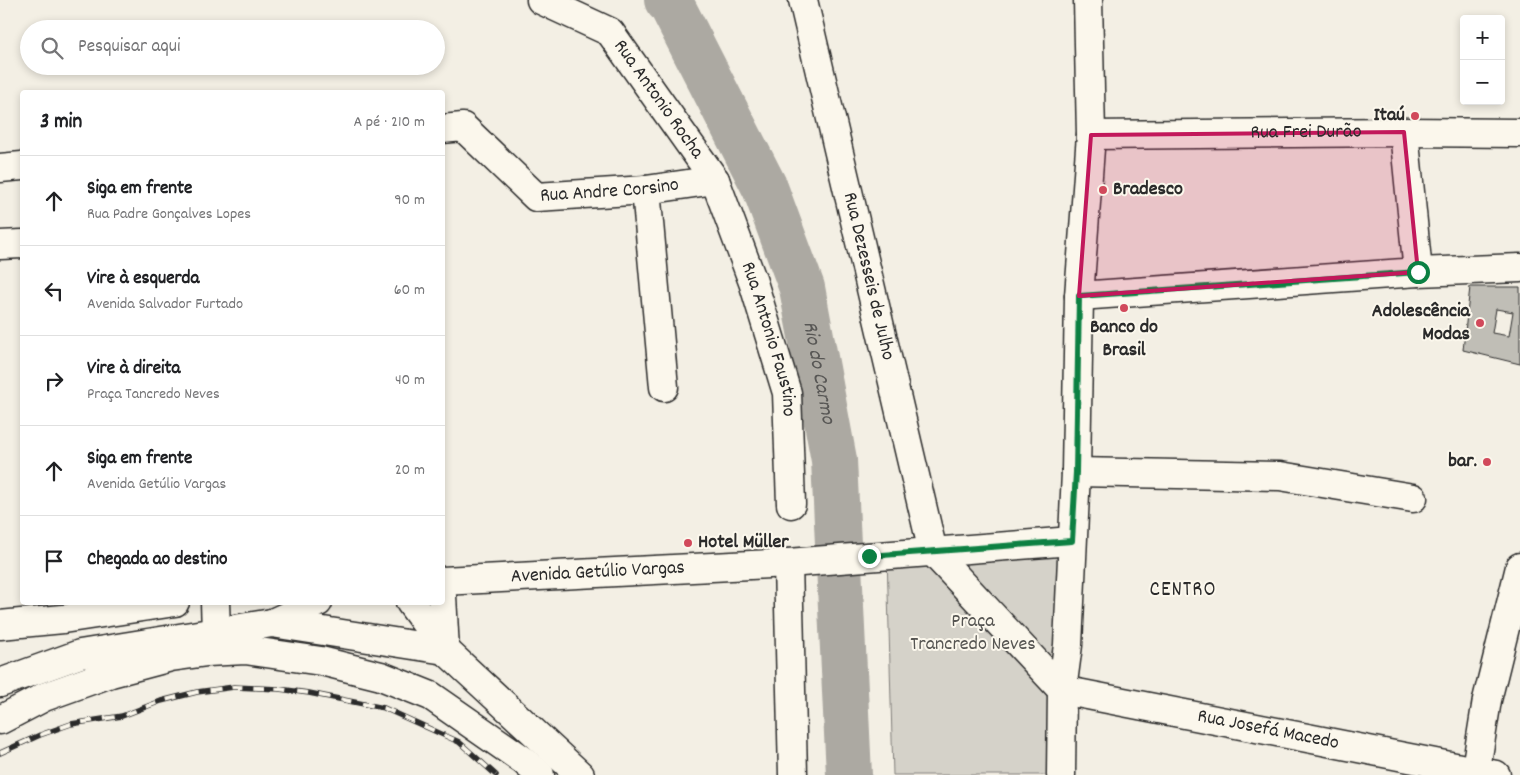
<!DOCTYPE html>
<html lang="pt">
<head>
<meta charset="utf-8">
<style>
	body { margin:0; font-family:Dekko,sans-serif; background:#f2f2f2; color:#202124 }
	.controls { position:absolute; right:15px; top:15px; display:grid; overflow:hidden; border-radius:5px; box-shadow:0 2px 8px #0003 }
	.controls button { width:45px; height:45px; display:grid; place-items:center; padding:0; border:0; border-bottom:1px solid #e0e0e0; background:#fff; color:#202124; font:25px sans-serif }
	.stop { position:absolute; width:15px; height:15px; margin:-11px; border:4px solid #0b8043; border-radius:50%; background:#fff }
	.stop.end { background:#0b8043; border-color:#fff; box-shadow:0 1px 5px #0008 }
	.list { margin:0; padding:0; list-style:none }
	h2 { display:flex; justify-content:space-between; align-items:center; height:65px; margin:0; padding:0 20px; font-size:21px }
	h2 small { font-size:16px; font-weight:400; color:#757577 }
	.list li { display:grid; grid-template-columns:32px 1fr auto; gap:15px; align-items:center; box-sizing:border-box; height:90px; padding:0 20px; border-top:1px solid #e0e0e0 }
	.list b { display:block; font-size:19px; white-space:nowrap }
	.list p { margin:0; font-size:16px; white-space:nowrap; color:#757577 }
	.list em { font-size:16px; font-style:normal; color:#757577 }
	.icon { flex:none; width:28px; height:28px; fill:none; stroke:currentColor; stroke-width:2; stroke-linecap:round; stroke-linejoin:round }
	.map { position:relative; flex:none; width:1520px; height:775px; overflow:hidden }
	.search { position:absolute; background:#fff; box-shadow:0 2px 8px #0003; left:20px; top:20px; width:425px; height:55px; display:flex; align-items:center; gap:12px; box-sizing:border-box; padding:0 18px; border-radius:28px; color:#757577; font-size:19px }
	.panel { position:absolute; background:#fff; box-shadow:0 2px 8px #0003; left:20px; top:90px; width:425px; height:515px; border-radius:5px }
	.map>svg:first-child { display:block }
	.green { fill:#d5d2c9; stroke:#807e7a }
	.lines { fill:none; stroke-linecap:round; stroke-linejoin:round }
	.river { stroke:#aca9a2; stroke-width:46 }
	.building { fill:#c0beb6; stroke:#2b2b2b; fill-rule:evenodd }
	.minor-casing { stroke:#2b2b2b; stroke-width:31 }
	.minor { stroke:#fbf7ec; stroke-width:28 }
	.rail-casing { stroke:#2b2b2b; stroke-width:5.5 }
	.rail { stroke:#fbf7ec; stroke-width:4; stroke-dasharray:11; stroke-linecap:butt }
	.route { stroke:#0b8043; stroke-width:6 }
	.marked { fill:#c2185b; fill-opacity:0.2; stroke:#c2185b; stroke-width:4; stroke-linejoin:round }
	.poi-dot { fill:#d1495b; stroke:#fbf7ec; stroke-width:2 }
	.labels { text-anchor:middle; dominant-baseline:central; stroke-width:4; stroke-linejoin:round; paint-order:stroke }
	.street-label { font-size:20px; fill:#2b2b2b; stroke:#fbf7ec }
	.poi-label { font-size:20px; font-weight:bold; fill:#2b2b2b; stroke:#fbf7ec; text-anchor:end }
	.park-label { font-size:20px; fill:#565552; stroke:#fbf7ec }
	.water-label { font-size:21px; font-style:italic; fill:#585755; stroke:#fbf7ec }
	.neighbourhood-label { font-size:21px; letter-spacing:1px; fill:#2b2b2b; stroke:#fbf7ec }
</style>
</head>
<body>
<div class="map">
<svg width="1520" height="775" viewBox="0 0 1520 775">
	<rect width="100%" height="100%" fill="#f3efe4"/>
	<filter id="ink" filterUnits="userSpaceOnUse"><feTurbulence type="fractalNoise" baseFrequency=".02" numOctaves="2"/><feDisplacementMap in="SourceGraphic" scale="10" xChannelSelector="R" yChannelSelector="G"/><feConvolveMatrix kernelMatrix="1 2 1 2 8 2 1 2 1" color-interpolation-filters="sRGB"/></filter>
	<g filter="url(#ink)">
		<!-- green -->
		<polygon class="green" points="1059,545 1052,775 893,775 887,555"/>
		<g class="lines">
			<!-- river -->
			<path class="river" id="s1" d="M667,0L671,4L765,188L802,288L834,460L849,775"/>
		</g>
		<!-- building -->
		<path class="building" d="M1470,287H1520V364L1463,350ZM1496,309L1513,312L1509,336L1492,333Z"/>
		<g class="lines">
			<!-- minor casing -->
			<g class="minor-casing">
				<g id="minor">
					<path id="s2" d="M541,0L610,32L715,180L753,282L787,393L791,504"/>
					<path id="s3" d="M803,0L933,552L1062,690"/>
					<path id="s4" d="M442,129L463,127L536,197L646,190L715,180"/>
					<polyline points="1404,132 1418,272"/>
					<path id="s5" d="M1091,135L1404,132L1520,133"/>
					<polyline points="0,168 22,166"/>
					<polyline points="646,190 664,387"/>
					<polyline points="0,245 22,244"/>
					<polyline points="1079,296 1418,272 1520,268"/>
					<polyline points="1076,472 1280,476 1413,498"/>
					<polyline points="788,563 793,775"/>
					<path id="s6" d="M442,581L788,563L1072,541"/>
					<polyline points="442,596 445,650"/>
					<polyline points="215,602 216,632"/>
					<polyline points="410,602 445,650 580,775"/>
					<polyline points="272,623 318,602"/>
					<polyline points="0,625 63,619 175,602"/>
					<polyline points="0,683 80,654 272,623 445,650"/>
					<path id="s7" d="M1062,690L1496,775"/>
					<polyline points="0,720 44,697 111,673 171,657 207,652 245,650 321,661 381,676 431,696 523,760 540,775"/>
					<polyline points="1061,775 1062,690 1068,645 1076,472 1079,296 1091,135 1088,0"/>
					<polyline points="1475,775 1487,700 1520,567"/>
				</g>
			</g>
			<!-- minor -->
			<use href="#minor" class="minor"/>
			<!-- rail casing -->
			<g class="rail-casing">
				<polyline id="rail" points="0,753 40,735 71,724 122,716 161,701 197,692 234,687 279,689 309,693 384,708 459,742 496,775"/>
			</g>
			<!-- rail -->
			<use href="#rail" class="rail"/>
		</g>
	</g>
	<g class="lines" filter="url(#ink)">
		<!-- route -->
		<polyline class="route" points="869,556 1072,541 1076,472 1079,296 1418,272"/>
	</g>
	<!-- marked area -->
	<path class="marked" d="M1404,132L1418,272L1079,296L1091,135Z"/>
	<!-- markers -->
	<g class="poi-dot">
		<circle cx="1415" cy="116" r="5"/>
		<circle cx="1103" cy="190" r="5"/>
		<circle cx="1124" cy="308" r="5"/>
		<circle cx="1480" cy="323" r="5"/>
		<circle cx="1487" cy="462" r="5"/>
		<circle cx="688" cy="543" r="5"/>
	</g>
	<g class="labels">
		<!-- street labels -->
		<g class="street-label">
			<text stroke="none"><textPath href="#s2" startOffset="159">Rua Antonio Rocha</textPath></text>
			<text stroke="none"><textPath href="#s5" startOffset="215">Rua Frei Durão</textPath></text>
			<text stroke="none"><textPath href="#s4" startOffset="196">Rua Andre Corsino</textPath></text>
			<text stroke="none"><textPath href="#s3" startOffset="284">Rua Dezesseis de Julho</textPath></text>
			<text stroke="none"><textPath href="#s2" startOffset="426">Rua Antonio Faustino</textPath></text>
			<text stroke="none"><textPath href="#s6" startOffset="156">Avenida Getúlio Vargas</textPath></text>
			<text stroke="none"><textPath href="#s7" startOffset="210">Rua Josefá Macedo</textPath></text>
		</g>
		<!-- poi labels -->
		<g class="poi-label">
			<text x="1405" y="116">Itaú</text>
			<text x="1113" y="190" text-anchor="start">Bradesco</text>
			<text x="1470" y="312">Adolescência<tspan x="1470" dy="23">Modas</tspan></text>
			<text x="1124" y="328" text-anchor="middle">Banco do<tspan x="1124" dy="23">Brasil</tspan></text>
			<text x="1477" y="462">bar.</text>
			<text x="698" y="543" text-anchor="start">Hotel Müller</text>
		</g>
		<!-- park labels -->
		<g class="park-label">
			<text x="973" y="622">Praça<tspan x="973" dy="23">Trancredo Neves</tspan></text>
		</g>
		<!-- water labels -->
		<g class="water-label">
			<text stroke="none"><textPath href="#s1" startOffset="405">Rio do Carmo</textPath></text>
		</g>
		<!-- neighbourhood labels -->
		<g class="neighbourhood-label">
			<text x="1183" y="591">CENTRO</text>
		</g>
	</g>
</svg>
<div class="controls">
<button>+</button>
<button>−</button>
</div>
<div class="stop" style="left:1418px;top:272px"></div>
<div class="stop end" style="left:869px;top:556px"></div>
<div class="search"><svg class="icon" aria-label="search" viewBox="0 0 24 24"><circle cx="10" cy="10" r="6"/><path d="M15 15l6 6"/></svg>Pesquisar aqui</div>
<section class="panel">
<h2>3 min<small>A pé · 210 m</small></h2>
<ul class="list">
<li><svg class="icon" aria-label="ahead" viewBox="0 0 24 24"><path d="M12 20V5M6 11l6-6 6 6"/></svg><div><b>Siga em frente</b><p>Rua Padre Gonçalves Lopes</p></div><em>90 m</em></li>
<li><svg class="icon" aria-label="left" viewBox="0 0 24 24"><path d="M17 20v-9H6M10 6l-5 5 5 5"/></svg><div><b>Vire à esquerda</b><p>Avenida Salvador Furtado</p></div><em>60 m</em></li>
<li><svg class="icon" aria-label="right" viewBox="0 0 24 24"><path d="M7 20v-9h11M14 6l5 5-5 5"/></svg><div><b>Vire à direita</b><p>Praça Tancredo Neves</p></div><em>40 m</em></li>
<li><svg class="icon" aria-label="ahead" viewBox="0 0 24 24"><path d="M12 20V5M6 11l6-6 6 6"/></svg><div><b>Siga em frente</b><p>Avenida Getúlio Vargas</p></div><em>20 m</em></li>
<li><svg class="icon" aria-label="arrive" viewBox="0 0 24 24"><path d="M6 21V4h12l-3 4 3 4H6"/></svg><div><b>Chegada ao destino</b></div></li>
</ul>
</section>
</div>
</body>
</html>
